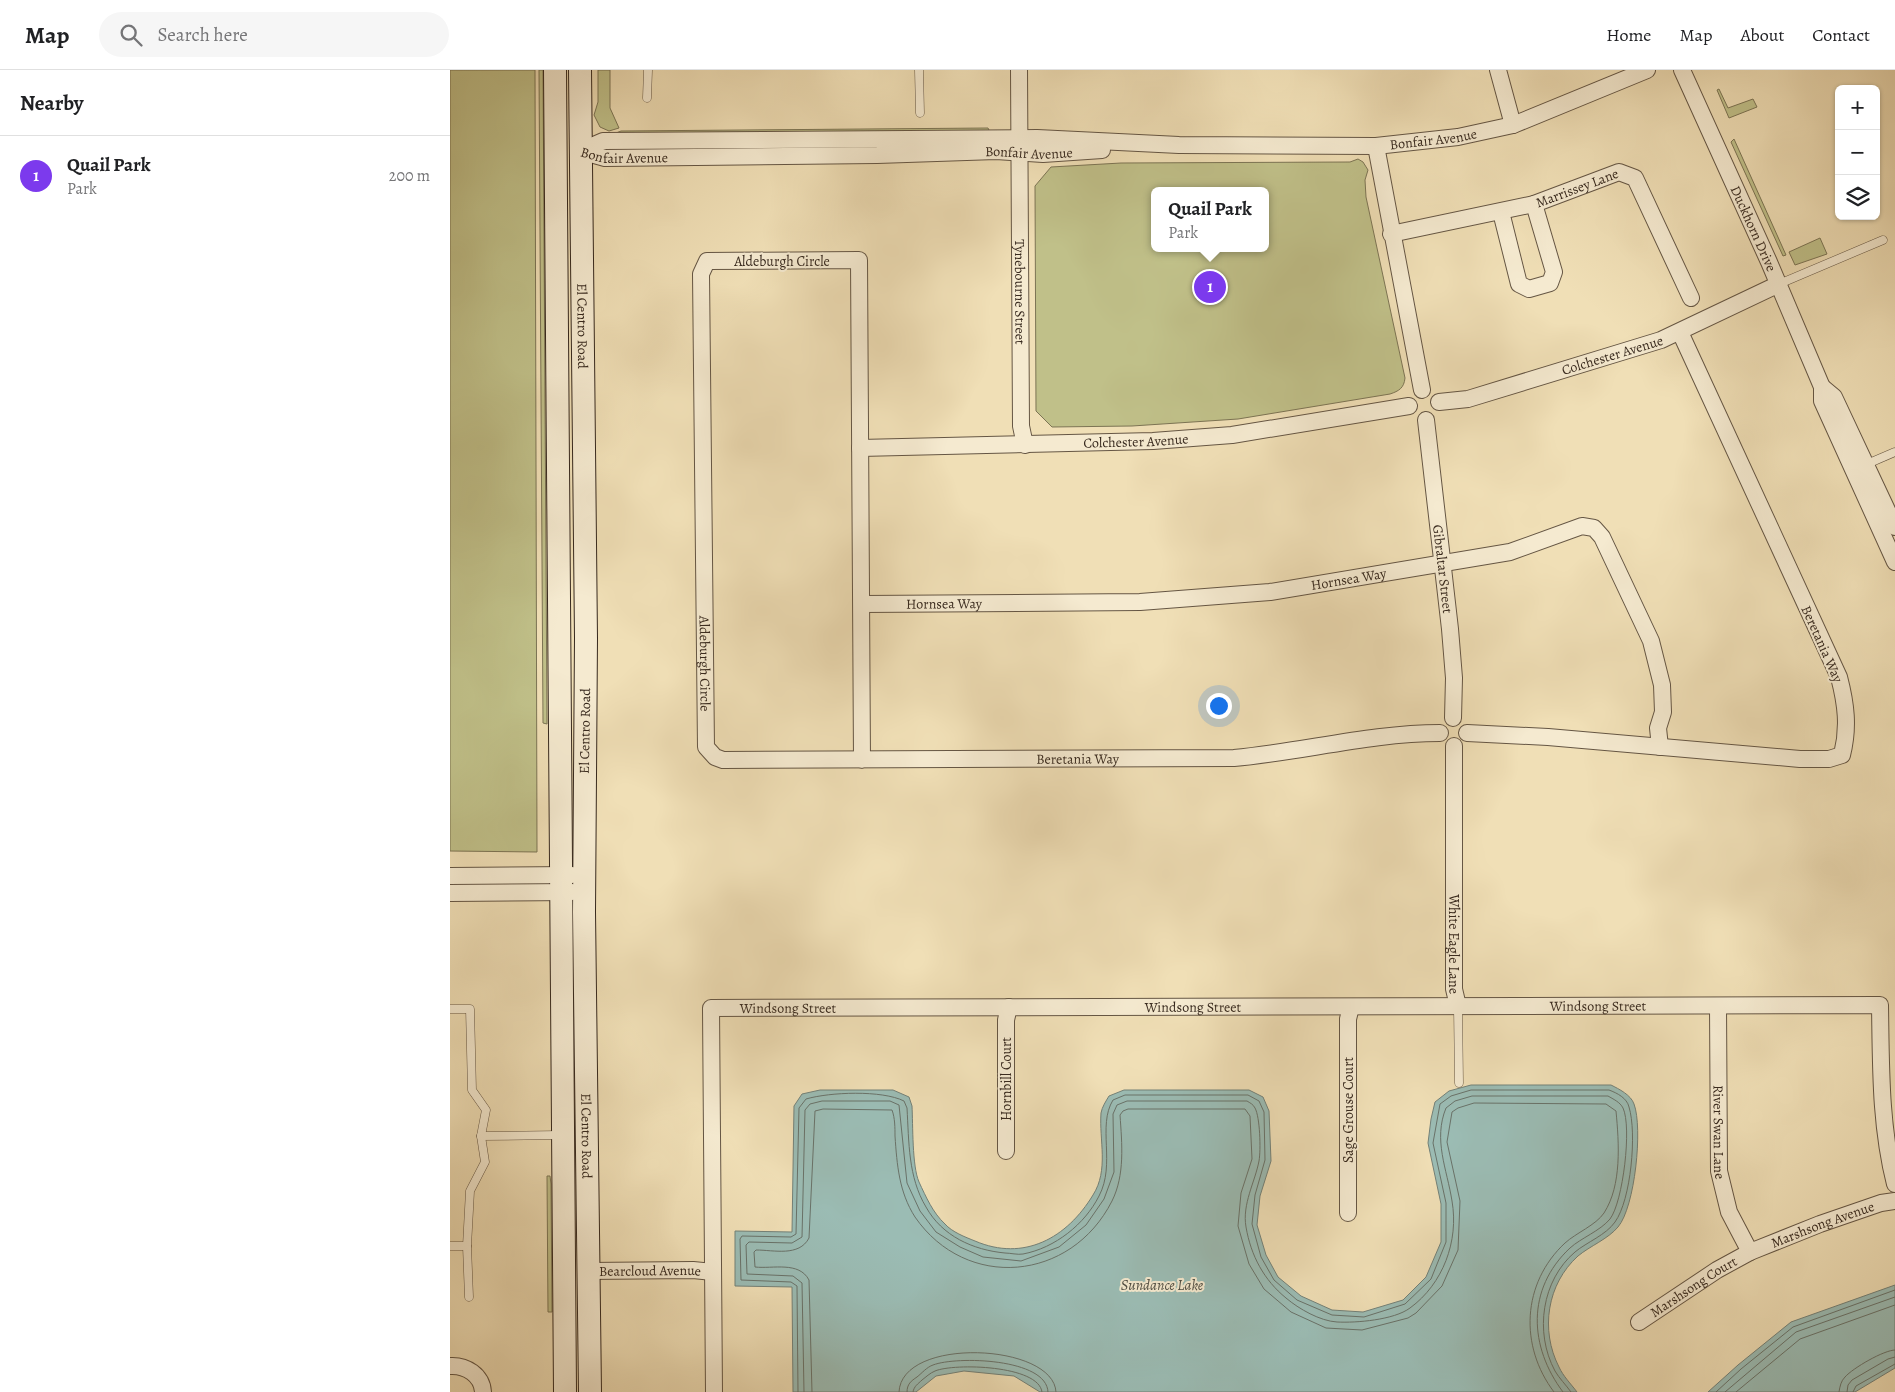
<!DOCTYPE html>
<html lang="en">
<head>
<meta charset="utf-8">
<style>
	body { margin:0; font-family:Alegreya,serif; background:#f6f6f6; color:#202124 }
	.controls { position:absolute; right:15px; top:15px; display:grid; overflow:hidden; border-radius:8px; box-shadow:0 1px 4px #0004 }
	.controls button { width:45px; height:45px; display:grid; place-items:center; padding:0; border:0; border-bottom:1px solid #e0e0e0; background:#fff; color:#202124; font:25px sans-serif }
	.you { position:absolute; left:768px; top:635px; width:18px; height:18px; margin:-12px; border:4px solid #fff; border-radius:50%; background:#1a73e8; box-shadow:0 0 0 8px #1a73e833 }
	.badge { display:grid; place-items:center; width:32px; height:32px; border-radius:50%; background:#7c3aed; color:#fff; font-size:16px; font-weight:700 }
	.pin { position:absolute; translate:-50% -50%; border:2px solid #fff; box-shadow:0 1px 5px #0006 }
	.popup { position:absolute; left:701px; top:117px; width:118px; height:65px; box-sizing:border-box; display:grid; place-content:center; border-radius:8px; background:#fff; filter:drop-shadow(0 1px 4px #0005); font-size:16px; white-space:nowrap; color:#757577 }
	.popup b { font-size:19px; color:#202124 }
	.popup::after { content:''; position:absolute; left:50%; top:100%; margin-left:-10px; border:10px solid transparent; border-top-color:#fff }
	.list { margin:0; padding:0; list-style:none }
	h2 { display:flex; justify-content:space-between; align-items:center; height:65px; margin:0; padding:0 20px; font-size:21px }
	h2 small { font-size:16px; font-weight:400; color:#757577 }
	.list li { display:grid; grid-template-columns:32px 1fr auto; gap:15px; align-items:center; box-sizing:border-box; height:80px; padding:0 20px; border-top:1px solid #e0e0e0 }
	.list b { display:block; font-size:19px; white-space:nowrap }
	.list p { margin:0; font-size:16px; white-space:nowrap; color:#757577 }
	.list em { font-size:16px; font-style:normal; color:#757577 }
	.icon { flex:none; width:28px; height:28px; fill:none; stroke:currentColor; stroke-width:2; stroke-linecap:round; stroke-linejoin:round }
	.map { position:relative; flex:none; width:1445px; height:1322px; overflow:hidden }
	header { display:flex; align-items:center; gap:30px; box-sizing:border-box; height:70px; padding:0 25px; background:#fff; border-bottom:1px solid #e0e0e0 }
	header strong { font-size:24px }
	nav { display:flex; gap:28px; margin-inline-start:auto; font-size:18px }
	.search { width:350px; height:45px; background:#f6f6f6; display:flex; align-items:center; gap:12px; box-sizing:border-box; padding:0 18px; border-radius:28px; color:#757577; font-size:19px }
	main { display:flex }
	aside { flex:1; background:#fff }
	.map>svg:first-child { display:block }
	.green { fill:#c0c089; stroke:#7c7454; fill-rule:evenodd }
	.water { fill:#9bbcb4; stroke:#738178 }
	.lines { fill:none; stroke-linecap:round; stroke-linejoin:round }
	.shore { stroke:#697269; stroke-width:1 }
	.service-casing { stroke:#655644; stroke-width:9 }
	.minor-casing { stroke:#655644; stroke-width:18 }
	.secondary-casing { stroke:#37291e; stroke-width:24 }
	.service { stroke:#f5ead0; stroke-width:8 }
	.minor { stroke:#f5ead0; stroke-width:16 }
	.secondary { stroke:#f5ead0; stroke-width:22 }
	.labels { text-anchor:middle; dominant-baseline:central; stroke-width:4; stroke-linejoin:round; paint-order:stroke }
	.street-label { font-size:14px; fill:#37291e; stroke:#f5ead0 }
	.water-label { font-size:15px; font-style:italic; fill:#504e44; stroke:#f5ead0 }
</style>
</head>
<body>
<header>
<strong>Map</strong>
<div class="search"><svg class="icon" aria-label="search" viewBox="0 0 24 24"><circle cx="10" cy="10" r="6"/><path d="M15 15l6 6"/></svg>Search here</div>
<nav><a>Home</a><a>Map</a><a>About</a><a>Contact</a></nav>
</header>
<main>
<aside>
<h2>Nearby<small></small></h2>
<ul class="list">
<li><span class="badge">1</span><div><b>Quail Park</b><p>Park</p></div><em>200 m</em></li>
</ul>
</aside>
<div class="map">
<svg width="1445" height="1322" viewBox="0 0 1445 1322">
	<rect width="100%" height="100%" fill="#f0dfb6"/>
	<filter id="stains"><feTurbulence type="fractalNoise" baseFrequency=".004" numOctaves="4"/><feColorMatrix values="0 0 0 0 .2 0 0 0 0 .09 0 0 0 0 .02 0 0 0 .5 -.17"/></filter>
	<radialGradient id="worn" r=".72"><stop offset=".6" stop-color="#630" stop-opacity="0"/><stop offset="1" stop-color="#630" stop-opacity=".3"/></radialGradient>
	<!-- green -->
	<g class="green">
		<polygon points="0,0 85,0 87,782 0,781"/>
		<polygon points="89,0 93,0 97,654 93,653"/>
		<polygon points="148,0 160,0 160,38 169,58 159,61 150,57 144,45 148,32"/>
		<polygon points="1269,19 1278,38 1303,29 1307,37 1279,48 1267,20"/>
		<polygon points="538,58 540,62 166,63 171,61"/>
		<polygon points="1284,69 1336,185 1333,186 1281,72"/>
		<path d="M908,89L913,92L918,100L915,110L916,127L955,308C954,318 949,321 940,324L788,349L682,356L602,357L586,341L585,116L601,97L671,93L900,92ZM705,121H815V178H705Z"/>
		<polygon points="1370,168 1377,184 1345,195 1339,182"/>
		<polygon points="97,1106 100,1106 101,1114 102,1242 98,1242"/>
	</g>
	<!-- water -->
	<g class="water">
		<path d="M1021,1015H1161C1169,1019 1181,1025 1184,1034C1193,1058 1185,1137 1168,1157C1158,1169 1140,1176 1128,1186C1097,1214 1090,1260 1109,1297C1113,1306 1121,1314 1127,1322H590L564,1306L514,1301L486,1306L466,1322H343L342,1217L285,1216V1161L342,1162L344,1036L352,1024L370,1020H443L459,1027L462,1036C463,1055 462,1096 469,1112C476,1127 483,1143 495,1154C502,1162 515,1167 525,1171C574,1192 617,1168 643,1125C659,1100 649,1070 651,1043C652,1037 656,1031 659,1026L674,1020H799L813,1027L819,1041L821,1091L810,1126L807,1155L816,1185L828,1207L851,1226L882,1240L913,1242L953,1230L976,1207L991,1172V1134L978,1073L981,1049L985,1032L999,1021Z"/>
		<polygon points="1445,1215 1445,1298 1405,1322 1258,1322 1288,1295 1341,1252"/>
	</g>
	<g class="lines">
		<!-- shore -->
		<g class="shore">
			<path d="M348,1322L347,1216L341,1212L291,1210L290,1169L292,1166L341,1167L346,1164L349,1038L356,1029C380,1022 432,1020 454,1031L457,1038C459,1072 458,1107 476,1137C492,1166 523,1180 555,1183C560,1183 568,1185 573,1184C605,1178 635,1154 649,1126C666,1094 647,1056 663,1030L675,1025H798L809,1031L814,1042L815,1090L805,1125L802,1154L811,1187L824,1210L847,1230L882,1245L914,1247L955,1234L981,1209L996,1172V1133L983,1073L990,1034L1001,1026L1021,1020H1159C1167,1023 1177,1028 1179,1037C1187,1063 1181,1130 1165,1152C1156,1165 1137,1172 1125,1182C1092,1210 1084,1262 1105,1301C1109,1308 1116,1315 1121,1322"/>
			<path d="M354,1322L352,1213L343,1206L297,1204L296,1175L299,1172L342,1173L352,1167L355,1040L360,1034L372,1031H440L449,1035L457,1113L470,1141L486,1162L510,1177L533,1187L571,1191L609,1177L636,1155L654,1129L664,1102L663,1044L667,1035L677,1031H797C800,1033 803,1034 805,1038C810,1047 811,1080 809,1091C805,1112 792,1134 796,1157C801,1186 814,1210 836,1228C849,1239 870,1251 887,1252C906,1253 944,1250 960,1238C993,1214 1009,1171 1002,1131C997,1099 983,1070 996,1038L1005,1031L1022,1026H1158C1163,1029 1170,1032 1173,1038C1182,1057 1173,1132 1160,1149C1150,1161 1131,1168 1120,1178C1076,1219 1079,1277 1113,1322"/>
			<path d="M362,1322L359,1210C349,1191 323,1199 305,1197L304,1182L306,1180C324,1180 349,1187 359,1168L365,1041L373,1039L442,1040C445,1048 445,1058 445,1066C447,1095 449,1122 465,1147C516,1221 621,1212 662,1131C675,1105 672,1074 670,1045L673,1041L678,1039H795L800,1046L802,1089L791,1123L788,1156L799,1194L814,1219L841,1242L876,1258L912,1260L958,1248L966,1243L992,1216L1008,1180L1010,1131L997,1072L1002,1042L1008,1038L1024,1033L1156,1034L1166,1041C1169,1073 1172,1115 1154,1143C1146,1155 1126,1163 1115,1173C1072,1213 1069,1276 1104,1322"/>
			<path d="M449,1322C451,1266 604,1273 606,1322"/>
			<path d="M457,1322C457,1314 461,1311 467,1307C472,1303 477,1297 483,1295C506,1286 597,1288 598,1322"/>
			<path d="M463,1322C464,1316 468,1314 472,1310C476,1307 480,1303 485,1301C504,1293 589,1295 592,1322"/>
			<polyline points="1266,1322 1291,1299 1343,1257 1445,1220"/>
			<polyline points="1275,1322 1346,1262 1445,1227"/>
			<polyline points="1286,1322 1350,1269 1445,1235"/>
			<path d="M1389,1322C1390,1316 1391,1311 1395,1307C1403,1298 1434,1280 1445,1280"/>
			<polyline points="1397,1322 1398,1315 1402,1310 1438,1289 1445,1287"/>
			<polyline points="1403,1322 1406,1316 1445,1294"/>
		</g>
		<!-- service casing -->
		<g class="service-casing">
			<g id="service">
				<polyline points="469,0 470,43"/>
				<polyline points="197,28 198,0"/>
				<polyline points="1329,214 1433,170"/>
				<polyline points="1417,394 1445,382"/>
				<polyline points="1008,936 1009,1013"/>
				<polyline points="0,939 20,939 22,1020 36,1040 31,1066 35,1092 20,1121 17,1176 0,1176"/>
				<polyline points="31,1066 110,1065"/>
				<polyline points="17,1176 19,1227"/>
			</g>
		</g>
		<!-- minor casing -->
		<g class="minor-casing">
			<g id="minor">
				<path id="s1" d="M569,0L571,356L575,375"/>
				<polyline points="1048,0 1063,55"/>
				<path id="s2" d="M1232,0L1319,192L1372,317V331L1445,492"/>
				<polyline points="926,76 972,320"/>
				<path id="s3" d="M130,81L153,71L587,68L729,75L926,76L1008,67L1063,55L1197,0"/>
				<path id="s4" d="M130,81L155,88L427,85L546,81L593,84L652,80"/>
				<polyline points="1051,142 1069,214 1079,219 1100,213 1104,202 1084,134"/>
				<path id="s5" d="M941,164L1084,134L1169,102L1185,108L1241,228"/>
				<polyline points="1372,317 1384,327 1445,457"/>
				<path id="s6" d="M989,332L1018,329L1211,270L1329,214"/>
				<path id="s7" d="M976,350L1000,559L1004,608L1003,648"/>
				<path id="s8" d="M410,378L703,371L782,365L959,336"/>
				<path id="s9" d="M412,534L690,532L820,522L1060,482L1132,456L1144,458L1152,467L1201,571L1212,615L1213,642L1208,658L1210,677"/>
				<path d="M1017,663L1098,667L1350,689H1379L1392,685C1399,657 1396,634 1389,607L1230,262"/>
				<path id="s10" d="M1004,676V919L1008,936"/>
				<path id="s11" d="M412,690L409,190L257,191L251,204L256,677L265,687L273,690L784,688C852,682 921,663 990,663"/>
				<polyline points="0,806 122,805"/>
				<polyline points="0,823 122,822"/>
				<path id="s12" d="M1268,936L1269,1101L1279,1142L1300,1182"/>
				<polyline points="556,1081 556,950 559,937"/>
				<polyline points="898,1143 898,949 901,937"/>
				<path id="s13" d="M138,1201L243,1200L263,1202"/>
				<path id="s14" d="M1189,1252L1267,1200L1300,1182L1370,1154L1431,1133L1445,1131"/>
				<path d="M0,1296C16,1295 32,1305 33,1322"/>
				<path id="s15" d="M264,1322L261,938L1430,935C1431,996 1430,1055 1445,1114"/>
			</g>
		</g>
		<!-- secondary casing -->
		<g class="secondary-casing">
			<g id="secondary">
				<polyline points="105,0 115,1322"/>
				<path id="s16" d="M130,0L136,568L134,842L140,1322"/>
			</g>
		</g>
		<!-- service -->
		<use href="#service" class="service"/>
		<!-- minor -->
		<use href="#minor" class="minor"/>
		<!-- secondary -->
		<use href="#secondary" class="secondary"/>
	</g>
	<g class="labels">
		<!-- street labels -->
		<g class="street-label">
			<text stroke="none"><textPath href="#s3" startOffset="856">Bonfair Avenue</textPath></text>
			<text stroke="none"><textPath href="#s4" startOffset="450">Bonfair Avenue</textPath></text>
			<text stroke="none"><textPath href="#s4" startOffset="45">Bonfair Avenue</textPath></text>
			<text stroke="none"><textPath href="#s5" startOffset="192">Marrissey Lane</textPath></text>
			<text stroke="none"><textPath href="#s2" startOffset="174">Duckhorn Drive</textPath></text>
			<text x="332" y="191">Aldeburgh Circle</text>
			<text stroke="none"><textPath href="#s1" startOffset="222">Tynebourne Street</textPath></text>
			<text stroke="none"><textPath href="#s16" startOffset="256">El Centro Road</textPath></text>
			<text stroke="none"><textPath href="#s6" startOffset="180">Colchester Avenue</textPath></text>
			<text stroke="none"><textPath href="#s8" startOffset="276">Colchester Avenue</textPath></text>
			<text stroke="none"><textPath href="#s7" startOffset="150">Gibraltar Street</textPath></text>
			<text stroke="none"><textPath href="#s9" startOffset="488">Hornsea Way</textPath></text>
			<text stroke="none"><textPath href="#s9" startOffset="82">Hornsea Way</textPath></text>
			<text transform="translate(1372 574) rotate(66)">Beretania Way</text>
			<text stroke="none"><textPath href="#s11" startOffset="1056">Aldeburgh Circle</textPath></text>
			<text transform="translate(135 661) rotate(-89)">El Centro Road</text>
			<text stroke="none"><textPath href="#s11" startOffset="1516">Beretania Way</textPath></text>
			<text stroke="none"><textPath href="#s10" startOffset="198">White Eagle Lane</textPath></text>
			<text stroke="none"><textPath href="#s15" startOffset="1271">Windsong Street</textPath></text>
			<text stroke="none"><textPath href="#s15" startOffset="866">Windsong Street</textPath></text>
			<text stroke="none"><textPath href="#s15" startOffset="461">Windsong Street</textPath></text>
			<text transform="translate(556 1009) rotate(-90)">Hornbill Court</text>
			<text transform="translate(898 1040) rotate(-90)">Sage Grouse Court</text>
			<text stroke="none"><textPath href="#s12" startOffset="126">River Swan Lane</textPath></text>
			<text stroke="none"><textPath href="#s16" startOffset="1066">El Centro Road</textPath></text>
			<text stroke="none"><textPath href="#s14" startOffset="209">Marshsong Avenue</textPath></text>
			<text stroke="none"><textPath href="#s13" startOffset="62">Bearcloud Avenue</textPath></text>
			<text stroke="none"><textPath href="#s14" startOffset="65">Marshsong Court</textPath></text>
		</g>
		<!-- water labels -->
		<g class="water-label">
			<text x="712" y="1215">Sundance Lake</text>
		</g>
	</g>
	<rect width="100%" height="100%" filter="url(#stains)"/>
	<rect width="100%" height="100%" fill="url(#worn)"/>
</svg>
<div class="controls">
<button>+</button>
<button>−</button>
<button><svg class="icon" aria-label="layers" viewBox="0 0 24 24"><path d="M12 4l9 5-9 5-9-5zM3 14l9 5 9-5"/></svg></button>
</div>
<div class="you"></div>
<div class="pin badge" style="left:760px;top:217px">1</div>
<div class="popup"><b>Quail Park</b>Park</div>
</div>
</main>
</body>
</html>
